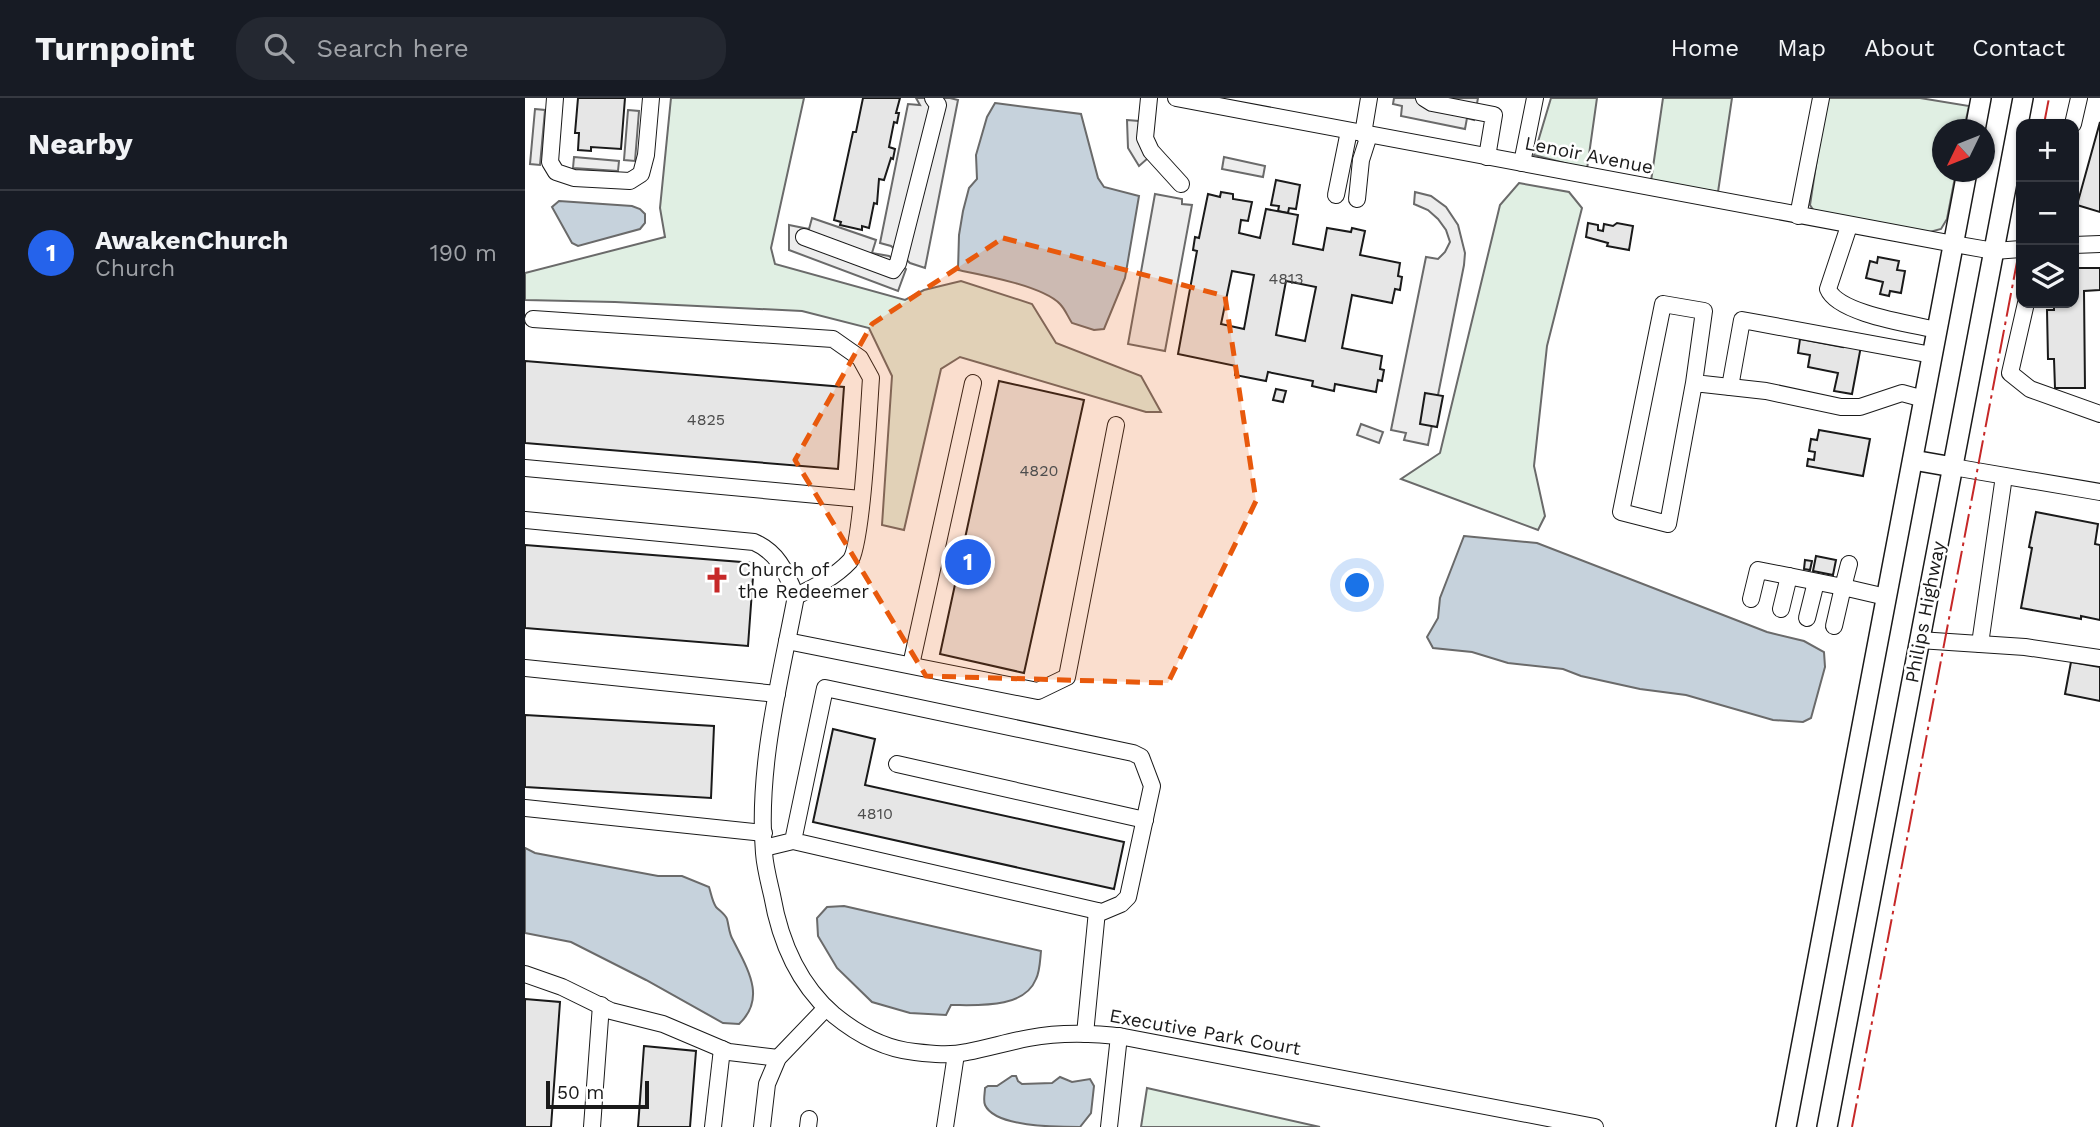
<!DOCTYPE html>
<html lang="en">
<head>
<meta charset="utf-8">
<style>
	body { margin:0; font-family:"Work Sans",sans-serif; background:#242831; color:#f1f3f6 }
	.controls { position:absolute; right:21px; top:21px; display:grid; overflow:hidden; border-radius:14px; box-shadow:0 2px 5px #0004 }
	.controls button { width:63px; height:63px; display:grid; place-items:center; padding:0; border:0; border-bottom:2px solid #363941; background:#171b24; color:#f1f3f6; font:35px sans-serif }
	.compass { position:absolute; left:1407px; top:21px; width:63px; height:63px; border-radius:50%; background:#171b24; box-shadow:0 2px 5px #0004; rotate:227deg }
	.scale { position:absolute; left:21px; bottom:18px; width:103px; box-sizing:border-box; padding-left:7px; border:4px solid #1a1a1a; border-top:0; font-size:19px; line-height:24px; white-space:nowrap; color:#1a1a1a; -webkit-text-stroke:5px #fff; paint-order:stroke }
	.you { position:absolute; left:833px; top:488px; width:24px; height:24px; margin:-18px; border:5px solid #fff; border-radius:50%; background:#1a73e8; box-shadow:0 0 0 10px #1a73e833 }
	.badge { display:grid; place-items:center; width:46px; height:46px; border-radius:50%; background:#2563eb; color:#fff; font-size:23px; font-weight:700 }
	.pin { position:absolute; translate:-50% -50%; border:4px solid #fff; box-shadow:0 2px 7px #0006 }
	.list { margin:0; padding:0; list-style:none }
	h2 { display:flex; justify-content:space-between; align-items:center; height:91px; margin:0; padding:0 28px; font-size:30px }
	h2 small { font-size:23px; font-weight:400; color:#9ea1a6 }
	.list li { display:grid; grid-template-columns:46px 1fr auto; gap:21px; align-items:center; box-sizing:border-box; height:126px; padding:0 28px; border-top:2px solid #363941 }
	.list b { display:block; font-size:26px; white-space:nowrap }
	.list p { margin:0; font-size:23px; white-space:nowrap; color:#9ea1a6 }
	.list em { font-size:23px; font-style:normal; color:#9ea1a6 }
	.icon { flex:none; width:38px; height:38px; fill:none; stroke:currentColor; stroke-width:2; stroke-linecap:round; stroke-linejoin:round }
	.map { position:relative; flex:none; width:1575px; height:1029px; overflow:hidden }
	header { display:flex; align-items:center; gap:42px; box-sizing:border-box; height:98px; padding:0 35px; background:#171b24; border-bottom:2px solid #363941 }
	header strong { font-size:33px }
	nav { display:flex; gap:38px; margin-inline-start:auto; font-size:24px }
	.search { width:490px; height:63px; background:#242831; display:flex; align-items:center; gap:18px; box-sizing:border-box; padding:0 24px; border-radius:28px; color:#9ea1a6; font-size:26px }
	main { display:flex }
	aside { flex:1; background:#171b24 }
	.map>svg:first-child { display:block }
	.green { fill:#e0efe3; stroke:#6a6a6a; stroke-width:2 }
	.parking { fill:#ededed; stroke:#6a6a6a; stroke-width:2 }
	.water { fill:#c6d2dc; stroke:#6a6a6a; stroke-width:2 }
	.building { fill:#e6e6e6; stroke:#1a1a1a; stroke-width:2; fill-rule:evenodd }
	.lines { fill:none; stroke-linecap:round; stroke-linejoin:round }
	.minor-casing { stroke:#1a1a1a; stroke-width:18 }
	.major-casing { stroke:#1a1a1a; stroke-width:22 }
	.minor { stroke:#fff; stroke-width:16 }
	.major { stroke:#fff; stroke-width:19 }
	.power { stroke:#c62828; stroke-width:2; stroke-dasharray:24 5 3.5 5; stroke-linecap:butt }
	.marked { fill:#e8590c; fill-opacity:0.2; stroke:#e8590c; stroke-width:5; stroke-dasharray:14 9; stroke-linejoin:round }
	.labels { text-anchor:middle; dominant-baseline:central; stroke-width:5; stroke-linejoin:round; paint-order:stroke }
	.number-label { font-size:16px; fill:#4d4d4d }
	.street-label { font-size:19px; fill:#1a1a1a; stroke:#fff }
	.poi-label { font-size:19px; fill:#1a1a1a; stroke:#fff; text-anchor:start }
</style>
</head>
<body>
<header>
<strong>Turnpoint</strong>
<div class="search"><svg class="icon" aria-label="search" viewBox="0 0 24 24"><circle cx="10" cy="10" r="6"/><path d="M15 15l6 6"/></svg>Search here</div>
<nav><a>Home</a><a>Map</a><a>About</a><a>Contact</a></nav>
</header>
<main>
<aside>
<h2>Nearby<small></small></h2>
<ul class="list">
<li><span class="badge">1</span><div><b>AwakenChurch</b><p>Church</p></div><em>190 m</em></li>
</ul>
</aside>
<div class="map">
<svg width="1575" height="1029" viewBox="0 0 1575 1029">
	<rect width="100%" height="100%" fill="#fff"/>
	<!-- green -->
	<g class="green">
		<polygon points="146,0 279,0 246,150 250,166 380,202 399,192 436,183 507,206 531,245 616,278 636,314 621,314 435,259 416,271 379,432 357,427 367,278 344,230 277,213 90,204 0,202 0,175 140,139 135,110"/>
		<polygon points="1026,0 1072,0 1062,71 1009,57"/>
		<polygon points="1138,0 1207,0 1193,94 1126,83"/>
		<polygon points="1301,0 1395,0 1444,8 1439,31 1418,32 1418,74 1431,74 1422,121 1416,131 1401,135 1289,113 1285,107"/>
		<polygon points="994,85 1044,94 1057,110 1022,248 1009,368 1020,418 1013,432 876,381 915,355 975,107"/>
		<polygon points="622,990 795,1029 616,1029"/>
	</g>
	<!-- parking -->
	<g class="parking">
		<polygon points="391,0 425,0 433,2 400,170 385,165 366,148 355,145 383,6 395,7"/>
		<polygon points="869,0 953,0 949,22 942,20 940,31 876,18 877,8 868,6"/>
		<polygon points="10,11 20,12 15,67 5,66"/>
		<polygon points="103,12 114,13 110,63 99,62"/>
		<polygon points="602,22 614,23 622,61 614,68 603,50"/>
		<polygon points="49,59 94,63 93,73 48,70"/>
		<polygon points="699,59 740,68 738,79 697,71"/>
		<polygon points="890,94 906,98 921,109 933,127 940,155 939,167 903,347 879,342 881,335 866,332 901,159 913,161 920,154 925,144 921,132 913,121 903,112 889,106"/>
		<polygon points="630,96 657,101 657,106 667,107 640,253 603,246"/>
		<polygon points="287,120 351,142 347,155 364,158 381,171 373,193 264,152 264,127 284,131"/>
		<polygon points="836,326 858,334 854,345 832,337"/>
	</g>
	<!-- water -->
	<g class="water">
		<path d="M470,5L556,16L573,80L579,89L614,98L600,180L579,231L569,232L547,225C543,219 540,211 535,206C518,188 458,177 433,172L434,137L438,113L444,90L452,81L451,57L462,19Z"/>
		<polygon points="34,103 107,108 115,111 120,116 120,125 115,131 53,148 47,145 27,109"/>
		<polygon points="939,438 1012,445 1242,534 1279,543 1299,554 1300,569 1286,620 1278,624 1248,622 1161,597 1115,591 1056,578 1038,571 983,565 947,554 908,550 902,539 913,520 915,500"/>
		<path d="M0,750L10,755L133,778H157L184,789C186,795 187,803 191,809C195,813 200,816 202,821C204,828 204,836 208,842C222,870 242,900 214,926L198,925L121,882L46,844L0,835Z"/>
		<path d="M319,808L516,853C515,862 515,873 511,881C499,911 453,907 426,907L421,917L385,915L347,904L312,870L293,838L292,820L302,809Z"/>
		<path d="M487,978H491L493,983L497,986L527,985L535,979L547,984L565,981L569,988L566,1015L555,1029C530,1029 470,1029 460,1007C458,1002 460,995 460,990L463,988H472Z"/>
	</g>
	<!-- building -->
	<g class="building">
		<polygon points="53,0 100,0 96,51 66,49 66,53 53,52 54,35 50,35"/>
		<polygon points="338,0 375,0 371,15 374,15 372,25 369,24 364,49 370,51 368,61 366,60 359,82 354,81 352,106 349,105 344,130 337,128 337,132 315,127 316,124 309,122 328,34 331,34"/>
		<polygon points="1575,24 1575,114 1552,107"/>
		<polygon points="751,82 775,87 771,111 764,110 763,115 753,113 754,108 746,107"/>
		<path d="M696,94L708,96V101L727,104L723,123L716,122L714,135L735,140L741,111L773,117L768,146L798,152L802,130L826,134L827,130L840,133L835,157L875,165L873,178L877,179L875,192L870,191L867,205L827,197L817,250L857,258L855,271L859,272L857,283L853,282L851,294L810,286L809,293L787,288L788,283L743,274L741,283L710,277L711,268L653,256L672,153L668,152L670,139L674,140L683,96L695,99ZM707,173L729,177L719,231L696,226ZM761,183L791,189L780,243L751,237Z"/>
		<polygon points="1063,125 1073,127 1073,132 1078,133 1079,126 1088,128 1092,125 1108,128 1104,152 1082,148 1083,145 1061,139"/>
		<polygon points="1353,159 1374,163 1372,172 1380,173 1376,195 1365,193 1364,198 1355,196 1358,184 1341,180 1345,163 1352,165"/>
		<polygon points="1549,170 1575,170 1575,192 1559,193 1560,290 1530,290 1529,261 1523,261 1522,212 1529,212 1529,205 1549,205"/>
		<polygon points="1275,241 1318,249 1319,245 1336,248 1327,296 1309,293 1313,275 1283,269 1285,257 1273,255"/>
		<polygon points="0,263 319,289 313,371 0,345"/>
		<polygon points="474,283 559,302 499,575 415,556"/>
		<polygon points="751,291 761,293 758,304 748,302"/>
		<polygon points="900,295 918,298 912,329 895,326"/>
		<polygon points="1294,332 1345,341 1338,378 1282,368 1283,361 1289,362 1290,354 1284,353 1286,341 1292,342"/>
		<polygon points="1511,414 1573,426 1570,446 1575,447 1575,522 1556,518 1556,521 1496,510 1507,450 1504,449"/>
		<polygon points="0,447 229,465 223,548 0,530"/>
		<polygon points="1291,458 1311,462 1308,477 1288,473"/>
		<polygon points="1280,462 1287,463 1285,472 1279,471"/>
		<polygon points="1546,564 1575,569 1575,603 1540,596"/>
		<polygon points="0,617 189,628 186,700 0,689"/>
		<polygon points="308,631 350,641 340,687 599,744 589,791 288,724"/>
		<polygon points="0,901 35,904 26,1029 0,1029"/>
		<polygon points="119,948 171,953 165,1029 113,1029"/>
	</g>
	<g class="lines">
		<!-- minor casing -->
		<g class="minor-casing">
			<g id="minor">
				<polyline points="30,0 25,64 31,74 49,80 105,83 116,76 121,57 126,0"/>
				<polyline points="624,0 620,40 626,53 656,86"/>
				<polyline points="651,0 1429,146 1469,153 1496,151"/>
				<polyline points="899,0 907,5 969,17 962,59"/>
				<polyline points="1548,26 1554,0"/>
				<polyline points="838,36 844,0"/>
				<polyline points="997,65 1010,0"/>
				<polyline points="811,97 824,33"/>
				<polyline points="832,101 836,62 844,37"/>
				<polyline points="1273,118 1296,0"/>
				<path d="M1324,128L1303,191C1313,216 1387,226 1412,232"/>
				<polyline points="279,139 368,172 373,165 413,7 408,0"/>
				<polyline points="1549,147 1575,146"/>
				<polyline points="1501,205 1485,275 1505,291 1575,316"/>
				<path d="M8,221L308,241L335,260L346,280C344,308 337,449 325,463C310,479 290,489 271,498"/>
				<polyline points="1169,285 1179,213 1138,206 1096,414 1143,426 1169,285 1241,293 1316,309 1335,309 1377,295 1399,301"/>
				<polyline points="1205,289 1217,222 1407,257"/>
				<polyline points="1428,369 1575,394"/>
				<polyline points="0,370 336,401"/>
				<path d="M0,422L229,444C254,455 261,475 271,498"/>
				<path d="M271,498C255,583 232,669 239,755C240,769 244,784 247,797C255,843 273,886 309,917C331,935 360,951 390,954C407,956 425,958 442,954C463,950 483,944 504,940C536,934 568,935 599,939L1070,1029"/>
				<polyline points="1226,501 1233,472 1318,489 1324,466"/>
				<polyline points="1256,511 1264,478"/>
				<polyline points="1282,520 1291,484"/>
				<polyline points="1309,528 1318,489 1361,499"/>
				<polyline points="1394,542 1500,549 1575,560"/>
				<polyline points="262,543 513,593 542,579 591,327"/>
				<polyline points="1455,546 1479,378"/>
				<polyline points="386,567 448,285"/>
				<polyline points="0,570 252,596"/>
				<polyline points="372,666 620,722"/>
				<polyline points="0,710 239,735"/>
				<polyline points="239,750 268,743 300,590 608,655 616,659 627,688 603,799 596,806 577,814 268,743"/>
				<polyline points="0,876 37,889 86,913 138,926 204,954 253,960"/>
				<polyline points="560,936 572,813"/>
				<polyline points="67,1029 76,907"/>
				<polyline points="188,1029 197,951"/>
				<polyline points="237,1029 242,986 253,960 301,910"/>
				<polyline points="283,1029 284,1021"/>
				<polyline points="420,1029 431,956"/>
				<polyline points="584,1029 594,938"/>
			</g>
		</g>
		<!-- major casing -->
		<g class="major-casing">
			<g id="major">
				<polyline points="1450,32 1456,0"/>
				<polyline points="1388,362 1428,369"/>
				<polyline points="1261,1029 1442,74"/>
				<polyline points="1302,1029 1498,0"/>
			</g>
		</g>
		<!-- minor -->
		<use href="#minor" class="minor"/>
		<!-- major -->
		<use href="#major" class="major"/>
		<!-- power -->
		<g class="power">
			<polyline points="1519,26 1524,0"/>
			<polyline points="1327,1029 1496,143"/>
		</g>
	</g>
	<!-- marked area -->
	<path class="marked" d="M478,140L700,198L731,403L643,585L401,578L270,362L347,226Z"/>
	<!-- icons -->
	<defs>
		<g id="church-bare" transform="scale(2.1)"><path d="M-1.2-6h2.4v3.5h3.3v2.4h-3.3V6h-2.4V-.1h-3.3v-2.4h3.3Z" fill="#c62828" stroke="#fff" stroke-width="2.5" paint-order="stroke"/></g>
	</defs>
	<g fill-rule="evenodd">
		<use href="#church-bare" x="192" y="482"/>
	</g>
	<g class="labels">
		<!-- number labels -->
		<g class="number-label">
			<text x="761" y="180">4813</text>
			<text x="181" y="321">4825</text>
			<text x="514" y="372">4820</text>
			<text x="350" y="715">4810</text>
		</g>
		<!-- street labels -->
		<g class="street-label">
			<text transform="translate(1064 57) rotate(11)">Lenoir Avenue</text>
			<text transform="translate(1400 514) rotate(-79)">Philips Highway</text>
			<text transform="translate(680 934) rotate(10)">Executive Park Court</text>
		</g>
		<!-- poi labels -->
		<g class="poi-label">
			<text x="213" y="471">Church of<tspan x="213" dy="22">the Redeemer</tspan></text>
		</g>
	</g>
</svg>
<div class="controls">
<button>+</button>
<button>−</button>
<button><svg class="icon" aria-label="layers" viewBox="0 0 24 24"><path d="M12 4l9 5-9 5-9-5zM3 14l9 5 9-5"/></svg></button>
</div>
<svg class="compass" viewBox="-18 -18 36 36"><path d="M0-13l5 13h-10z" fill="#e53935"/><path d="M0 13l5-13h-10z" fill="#9ea1a6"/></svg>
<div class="scale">50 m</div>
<div class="you"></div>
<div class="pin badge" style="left:443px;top:464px">1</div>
</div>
</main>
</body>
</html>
